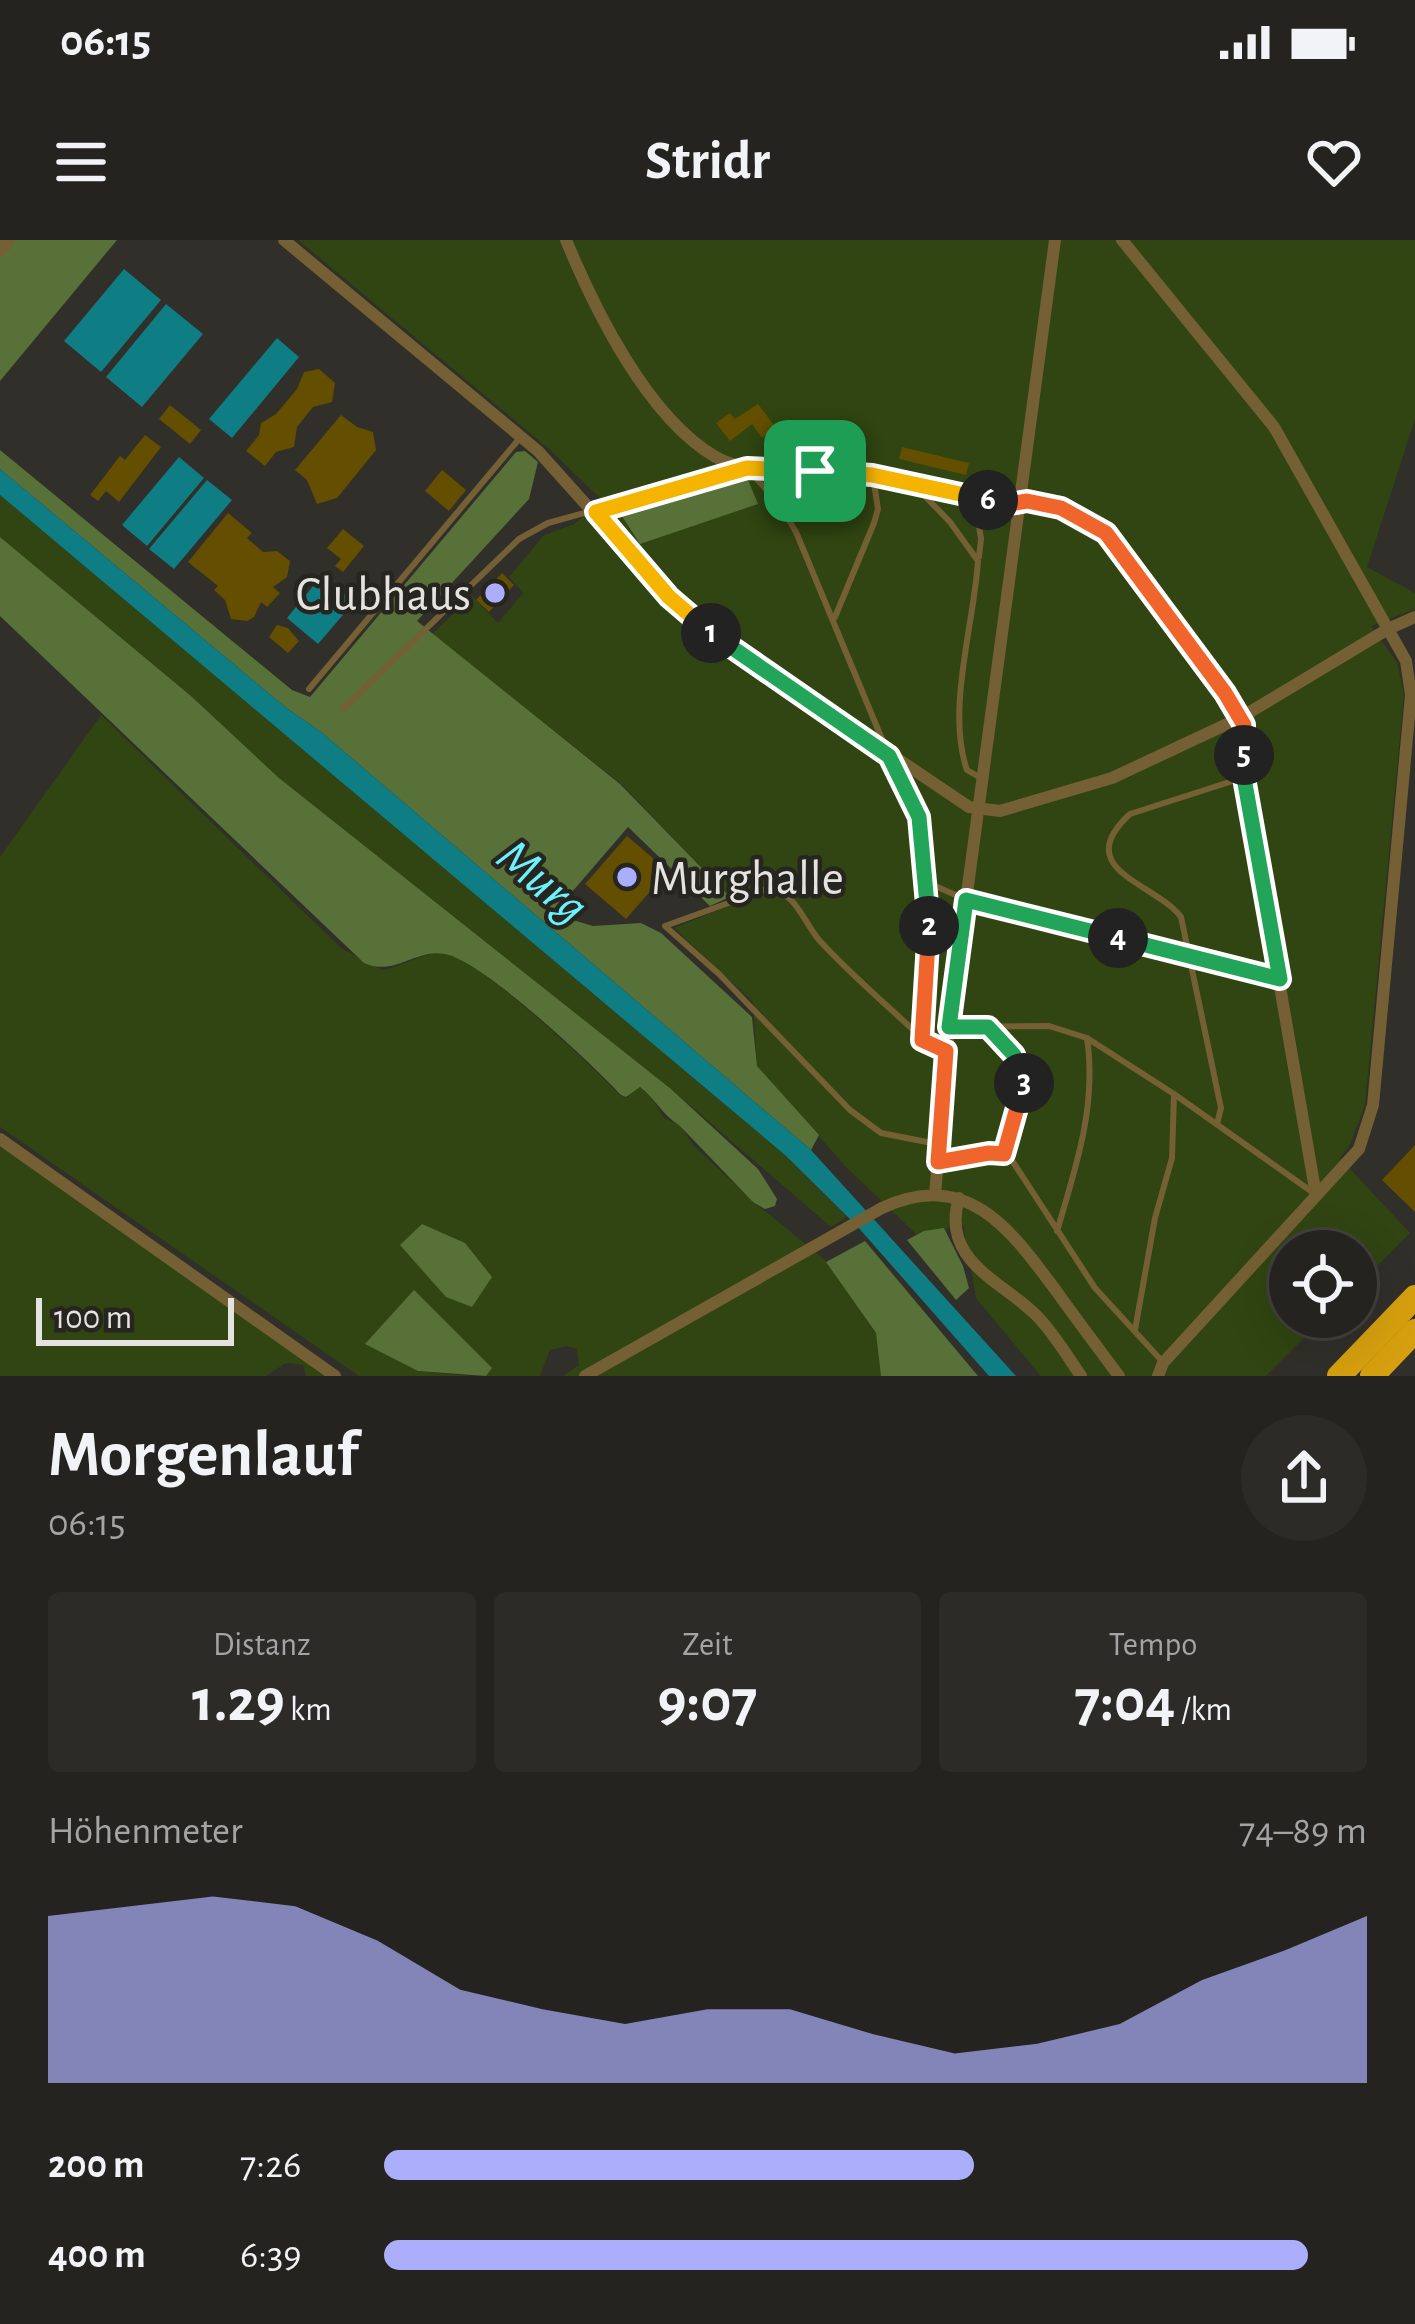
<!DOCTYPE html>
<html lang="de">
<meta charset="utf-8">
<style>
body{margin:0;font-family:"Alegreya Sans",sans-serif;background:#2d2b28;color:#f1f3f6;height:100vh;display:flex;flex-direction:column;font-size:45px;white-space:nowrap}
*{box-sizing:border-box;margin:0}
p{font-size:39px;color:#a3a4a4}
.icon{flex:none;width:66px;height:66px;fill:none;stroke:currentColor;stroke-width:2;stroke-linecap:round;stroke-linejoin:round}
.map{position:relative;height:1136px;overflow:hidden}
.details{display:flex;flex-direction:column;background:#25231f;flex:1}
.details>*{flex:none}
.tools{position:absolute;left:1269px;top:990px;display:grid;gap:24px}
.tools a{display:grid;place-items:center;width:108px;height:108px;border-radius:50%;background:#25231f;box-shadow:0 12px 48px #0002,0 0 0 3px #42403d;font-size:60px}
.scale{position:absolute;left:36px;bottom:30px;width:198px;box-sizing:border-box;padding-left:12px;border:6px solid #e4e3df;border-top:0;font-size:33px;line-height:42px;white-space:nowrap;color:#e4e3df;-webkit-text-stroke:9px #272520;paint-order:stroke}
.pin{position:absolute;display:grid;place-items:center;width:102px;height:102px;color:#fff;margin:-51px;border-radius:24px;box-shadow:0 6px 18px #0006}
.km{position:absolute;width:60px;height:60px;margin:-30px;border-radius:50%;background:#222;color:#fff;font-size:33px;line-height:60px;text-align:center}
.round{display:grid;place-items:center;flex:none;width:126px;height:126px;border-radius:63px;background:#2d2b28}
.summary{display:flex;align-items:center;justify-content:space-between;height:204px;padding:0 48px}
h1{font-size:66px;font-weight:700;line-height:90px}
.metrics{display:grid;grid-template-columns:repeat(3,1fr);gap:18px;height:204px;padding:12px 48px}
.metrics div{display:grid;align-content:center;border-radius:12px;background:#2d2b28;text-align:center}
.metrics b{font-size:60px;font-weight:700}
.metrics small{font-size:33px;font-weight:400}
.metrics p{font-size:33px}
.chart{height:336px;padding:24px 48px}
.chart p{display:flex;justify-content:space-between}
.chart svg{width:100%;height:216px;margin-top:12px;fill:#abaffb;opacity:.7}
ul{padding:0 48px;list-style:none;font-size:39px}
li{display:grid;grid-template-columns:192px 144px 1fr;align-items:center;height:90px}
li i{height:30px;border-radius:15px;background:#abaffb}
.status{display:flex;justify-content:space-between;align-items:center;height:84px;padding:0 60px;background:#25231f;direction:ltr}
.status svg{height:33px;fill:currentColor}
header{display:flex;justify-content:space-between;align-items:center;height:156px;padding:0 48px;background:#25231f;font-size:54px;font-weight:700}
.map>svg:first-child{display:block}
.green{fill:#304511}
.forest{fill:#577138}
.water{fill:#0e7d84}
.building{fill:#644e00}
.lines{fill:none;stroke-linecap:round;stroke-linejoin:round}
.lane{stroke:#755f34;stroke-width:6}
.street{stroke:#755f34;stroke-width:12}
.highway{stroke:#d69f0f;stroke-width:24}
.split-1-casing{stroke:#fff;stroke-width:24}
.split-2-casing{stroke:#fff;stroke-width:24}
.split-3-casing{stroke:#fff;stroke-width:24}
.split-4-casing{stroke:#fff;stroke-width:24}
.split-5-casing{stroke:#fff;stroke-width:24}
.split-6-casing{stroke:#fff;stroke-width:24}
.split-7-casing{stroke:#fff;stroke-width:24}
.split-1{stroke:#f5b400;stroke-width:15}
.split-2{stroke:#22a559;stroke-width:15}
.split-3{stroke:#f0652b;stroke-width:15}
.split-4{stroke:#22a559;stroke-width:15}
.split-5{stroke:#22a559;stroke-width:15}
.split-6{stroke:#f0652b;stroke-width:15}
.split-7{stroke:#f5b400;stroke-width:15}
.poi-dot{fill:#abaffb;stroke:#272520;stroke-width:4.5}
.labels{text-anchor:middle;stroke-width:9;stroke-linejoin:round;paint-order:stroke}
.poi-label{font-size:48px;fill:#e4e3df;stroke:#272520;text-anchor:end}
.water-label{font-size:51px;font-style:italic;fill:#6bf3fd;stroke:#272520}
</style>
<div class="status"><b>06:15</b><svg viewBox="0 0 49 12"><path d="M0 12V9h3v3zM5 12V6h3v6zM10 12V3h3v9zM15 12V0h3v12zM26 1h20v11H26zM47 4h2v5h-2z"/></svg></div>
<header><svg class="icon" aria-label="menu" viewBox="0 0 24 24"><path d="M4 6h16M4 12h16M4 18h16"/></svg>Stridr<svg class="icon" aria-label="heart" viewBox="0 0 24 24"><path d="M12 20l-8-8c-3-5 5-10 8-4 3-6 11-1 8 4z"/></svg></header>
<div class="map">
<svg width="1415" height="1136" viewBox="0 0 1415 1136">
<rect width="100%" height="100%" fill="#312f29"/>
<g class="green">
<path d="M298 0H1415V179L1367 327 1415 353V369L1371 386 1397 422 1404 455 1365 865 1350 905 1340 918 1410 993 1356 1047V1011H1290V1077H1325L1266 1136H1041L976 1058 963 985 917 995 845 926 757 826 753 762 674 688 736 663 621 544 432 394 472 356 498 383 523 353 509 337 544 295 574 284 603 261 549 209Z"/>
<path d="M0 255 785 915 847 977 831 987 671 849 279 538 191 456 0 297Z"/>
<path d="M101 475 341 708 382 730C402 727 426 710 445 713 479 719 593 827 620 855L626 858 639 847 650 855 664 878 680 885 694 906 753 961 825 1020 876 1094 884 1136H563L579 1125 577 1109 566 1106 550 1110 540 1136H486L492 1128 418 1131 469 1136H359L0 887V617Z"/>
<path d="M0 906 286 1108 324 1136H306L303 1125 286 1123 266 1136H0Z"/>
</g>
<g class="forest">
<path d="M0 0H117L0 141Z"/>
<path d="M0 210 292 450 310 457 516 212 525 211 538 222 529 259 417 381 620 544 730 657 710 666 628 587 553 674 593 686 641 683 661 693 752 777 757 826 819 895 811 910 321 492 285 467 0 229Z"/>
<path d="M746 235 758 264 640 304 618 270Z"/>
<path d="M0 297 191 456 279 538 671 849 758 929 777 959 775 966 765 969 753 962 679 885C662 875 656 859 640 847L626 857 621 855C592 824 483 721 445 714 416 708 395 737 364 723L0 376Z"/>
<path d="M422 984 465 1003 492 1037 472 1067 446 1057 400 1005Z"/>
<path d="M944 988 963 1026 969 1048 956 1060 907 1000 924 991Z"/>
<path d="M865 1001 978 1136H881L876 1093 826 1022Z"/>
<path d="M414 1050 492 1128 486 1136 418 1131 365 1104Z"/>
</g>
<g class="water">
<path d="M124 29 161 60 101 132 64 101Z"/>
<path d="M166 64 203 94 142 167 106 137Z"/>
<path d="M277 98 299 117 232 198 209 179Z"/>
<path d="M179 217 204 238 147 306 122 285Z"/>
<path d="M0 229 285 467 321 492 811 910 1016 1136H989L857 986 785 915 0 255Z"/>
<path d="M207 240 232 260 174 329 149 309Z"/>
<path d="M322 335 354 362 318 404 287 378Z"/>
</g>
<g class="building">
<path d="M319 129 335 143 332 162 313 167 297 187 294 207 276 212 265 226 246 211 259 195 261 183 276 174 297 149 304 132Z"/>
<path d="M758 164 776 188 762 198 752 184 730 201 716 183 730 173 735 179Z"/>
<path d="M170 165 201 190 190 204 159 179Z"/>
<path d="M341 175 357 187 373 192 376 210 337 258 317 264 307 240 295 230Z"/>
<path d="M145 195 161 207 119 262 106 251 98 261 90 255 120 216 125 220Z"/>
<path d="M902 207 969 223 966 235 899 219Z"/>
<path d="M442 230 466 250 449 271 425 251Z"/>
<path d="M228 273 252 293 247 298 263 312 277 311 290 321 287 337 273 347 280 353 267 367 261 362 254 377 247 381 231 379 225 360 214 350 218 346 188 322Z"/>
<path d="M343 289 364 306 343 332 335 326 341 319 327 308Z"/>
<path d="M502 333 514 345 489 372 476 360Z"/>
<path d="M277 385 288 388 299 401 288 413 269 397Z"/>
<path d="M627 596 668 631 626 679 585 644Z"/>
<path d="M1415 905V972L1382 940Z"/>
</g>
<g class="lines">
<g class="lane">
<path d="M751 232 781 267 796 292 889 516 919 576 930 692 923 799 944 811"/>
<path d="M919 250 950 282 978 321C974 384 946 470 967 530L981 538"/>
<path d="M975 259 981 299 979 317"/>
<path d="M835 377 874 283 878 269 873 237"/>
<path d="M309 449 519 199"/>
<path d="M343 469 519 299 548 283 739 230"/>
<path d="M926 642 974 663 1276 738"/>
<path d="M949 787 1049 786 1087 798 1174 854 1315 954"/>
<path d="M990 789 1014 815 1025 839 1004 914"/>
<path d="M923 799C888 766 851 735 819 700 803 681 795 650 767 649L665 686 719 734 850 870 881 893 937 904"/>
<path d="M1217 884 1221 868 1181 677C1156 643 1069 630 1130 574L1242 538"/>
<path d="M938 922C964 920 992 904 1013 922L1095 1048 1161 1120"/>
<path d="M1057 991C1076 927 1097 865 1087 798"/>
<path d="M1135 1090 1155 978 1172 918 1174 854"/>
</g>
<g class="street">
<path d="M284 0 538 211 669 357 711 393 969 567 1000 571 1112 538 1240 478 1388 389 1415 377"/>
<path d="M566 0C595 70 647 176 714 216 746 236 794 229 830 232 880 236 925 249 974 258 1026 268 1055 256 1103 292 1126 309 1165 367 1182 392 1202 419 1233 451 1243 483 1248 498 1244 521 1244 538L1316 955"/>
<path d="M1122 0 1274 187 1406 421 1411 455 1373 865 1359 909 1163 1123 1158 1136"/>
<path d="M0 11 9 0"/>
<path d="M0 899 335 1136"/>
<path d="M935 955 949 787 1055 0"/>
<path d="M959 958C940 1021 1002 1041 1036 1075 1054 1093 1067 1116 1081 1136"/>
<path d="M585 1136 882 968C968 928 1011 990 1057 1052 1077 1080 1098 1108 1119 1136"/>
</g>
<g class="highway">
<path d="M1339 1136 1415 1057"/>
<path d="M1372 1136 1415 1091"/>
</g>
</g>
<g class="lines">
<g class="split-1-casing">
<path id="split-1" d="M711 393 669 357 596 272 747 228 815 231"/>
</g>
<g class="split-2-casing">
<path id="split-2" d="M711 393 889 516 919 577 929 686"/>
</g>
<g class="split-3-casing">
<path id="split-3" d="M929 686 922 800 946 811 938 922 989 913 1004 914 1024 843"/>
</g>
<g class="split-4-casing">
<path id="split-4" d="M1024 843 1014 815 988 787H949L966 660 1118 698"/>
</g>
<g class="split-5-casing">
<path id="split-5" d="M1118 698 1280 739 1244 538V515"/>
</g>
<g class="split-6-casing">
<path id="split-6" d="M988 260 1010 264 1027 261 1061 268 1106 293 1225 453 1244 485V515"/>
</g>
<g class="split-7-casing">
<path id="split-7" d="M815 231 872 235 988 260"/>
</g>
<use href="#split-1" class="split-1"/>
<use href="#split-2" class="split-2"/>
<use href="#split-3" class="split-3"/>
<use href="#split-4" class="split-4"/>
<use href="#split-5" class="split-5"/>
<use href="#split-6" class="split-6"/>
<use href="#split-7" class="split-7"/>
</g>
<g class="poi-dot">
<circle cx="495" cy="353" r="12"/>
<circle cx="627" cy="637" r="12"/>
</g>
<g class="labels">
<g class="poi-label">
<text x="471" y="370">Clubhaus</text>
<text x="651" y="654" text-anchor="start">Murghalle</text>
</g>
<g class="water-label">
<text transform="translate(544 640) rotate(40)" y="18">Murg</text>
</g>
</g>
</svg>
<div class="tools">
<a><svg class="icon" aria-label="locate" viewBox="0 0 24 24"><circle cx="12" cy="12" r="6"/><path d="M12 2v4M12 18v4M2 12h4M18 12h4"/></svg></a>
</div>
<div class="scale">100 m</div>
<div class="pin" style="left:815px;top:231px;background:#1e9e55"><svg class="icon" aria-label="arrive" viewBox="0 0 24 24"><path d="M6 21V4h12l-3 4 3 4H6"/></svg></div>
<b class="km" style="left:711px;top:393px">1</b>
<b class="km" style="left:929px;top:686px">2</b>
<b class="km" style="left:1024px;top:843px">3</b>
<b class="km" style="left:1118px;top:698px">4</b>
<b class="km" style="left:1244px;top:515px">5</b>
<b class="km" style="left:988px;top:260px">6</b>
</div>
<section class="details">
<div class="summary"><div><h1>Morgenlauf</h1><p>06:15</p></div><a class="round"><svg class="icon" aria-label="share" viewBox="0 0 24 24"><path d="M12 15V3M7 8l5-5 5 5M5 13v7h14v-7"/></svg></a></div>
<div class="metrics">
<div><p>Distanz</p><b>1.29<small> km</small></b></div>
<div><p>Zeit</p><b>9:07</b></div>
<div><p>Tempo</p><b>7:04<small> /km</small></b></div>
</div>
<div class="chart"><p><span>Höhenmeter</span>74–89 m</p>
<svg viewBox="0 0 160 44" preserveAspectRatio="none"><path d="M0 44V10L10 8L20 6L30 8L40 15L50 25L60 29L70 32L80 29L90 29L100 34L110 38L120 36L130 32L140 23L150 17L160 10V44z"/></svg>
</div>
<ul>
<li><b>200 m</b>7:26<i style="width:60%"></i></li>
<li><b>400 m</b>6:39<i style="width:94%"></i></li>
</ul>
</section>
